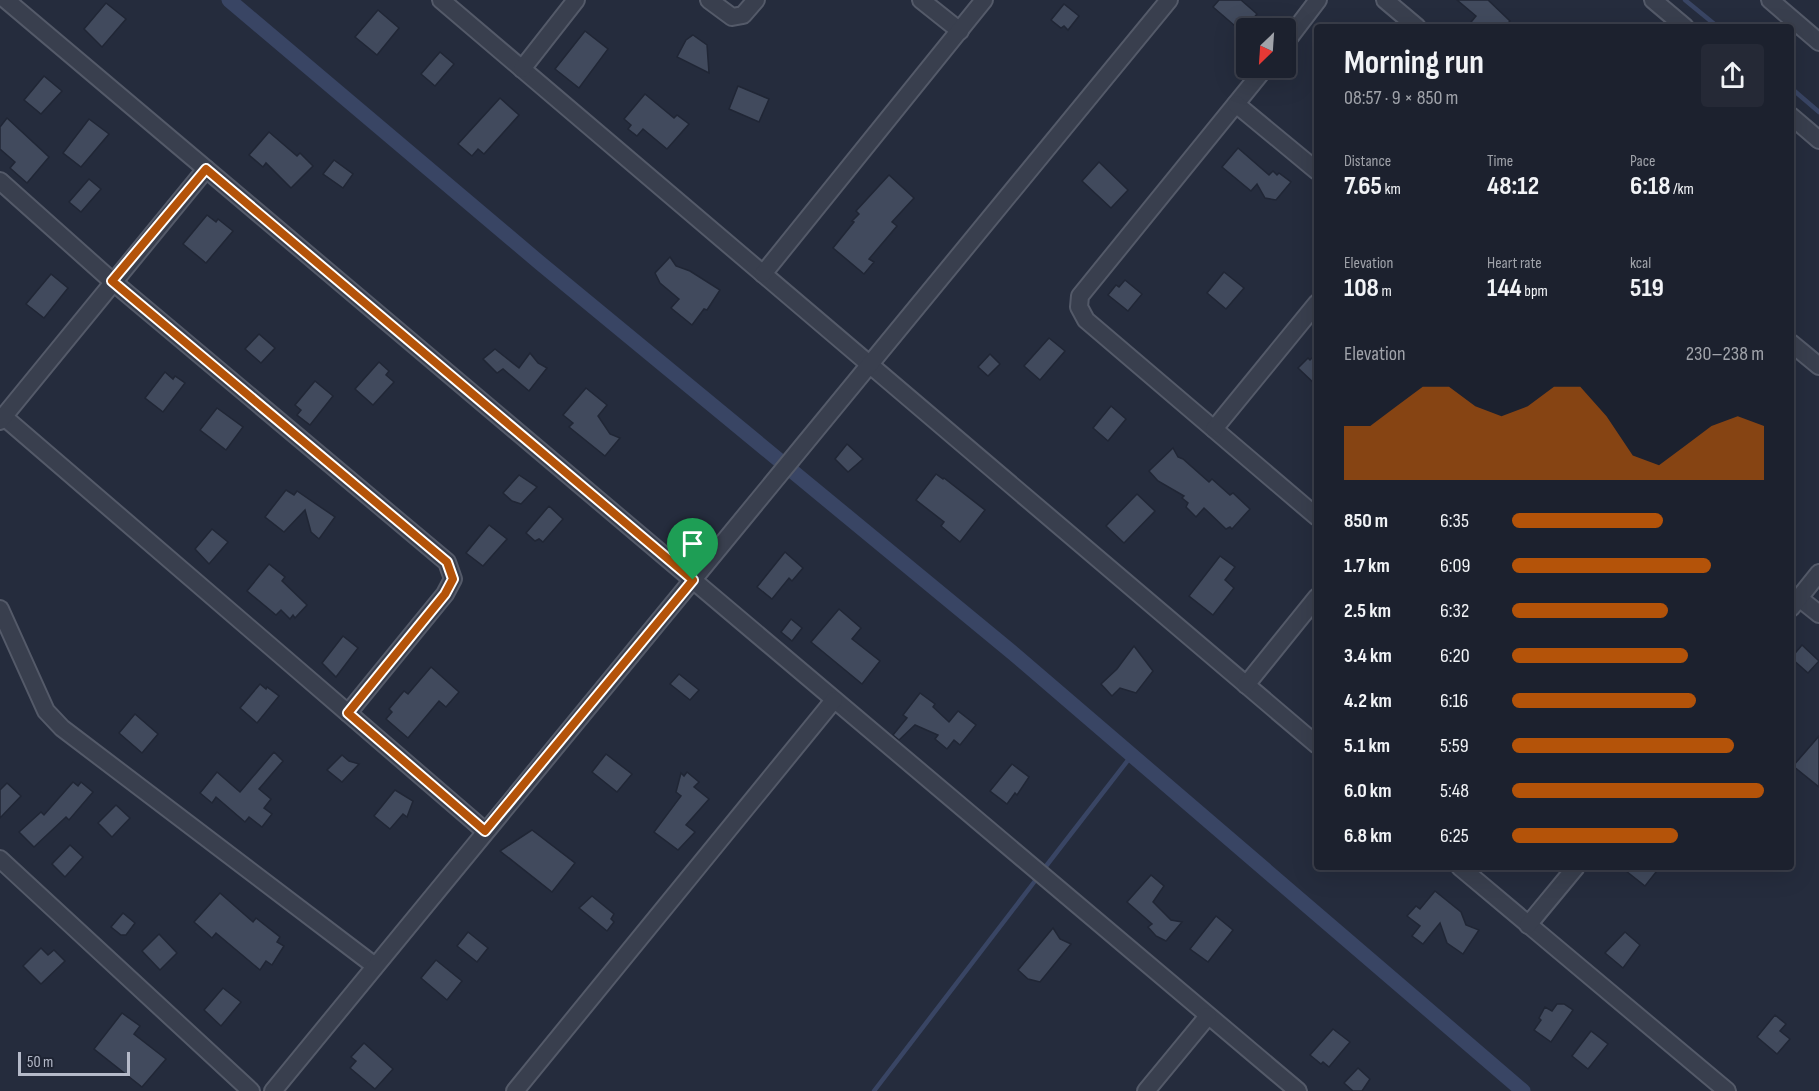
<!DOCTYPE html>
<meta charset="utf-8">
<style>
body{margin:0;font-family:"Sofia Sans Condensed",sans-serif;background:#252936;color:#f1f3f6;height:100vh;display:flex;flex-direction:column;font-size:22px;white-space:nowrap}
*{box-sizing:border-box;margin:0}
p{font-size:20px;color:#a0a3aa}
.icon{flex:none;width:33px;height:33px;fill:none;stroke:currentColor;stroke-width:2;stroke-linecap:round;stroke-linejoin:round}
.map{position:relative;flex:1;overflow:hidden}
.details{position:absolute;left:1314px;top:24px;width:480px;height:846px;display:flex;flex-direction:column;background:#1c212e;border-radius:6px;box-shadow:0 6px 24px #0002,0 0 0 2px #3a3e4a}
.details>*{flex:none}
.needle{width:39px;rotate:205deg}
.fabs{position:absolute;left:1236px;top:18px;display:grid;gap:12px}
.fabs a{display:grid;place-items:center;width:60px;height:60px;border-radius:6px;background:#1c212e;box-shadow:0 6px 24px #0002,0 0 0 2px #3a3e4a;font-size:30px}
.scale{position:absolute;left:18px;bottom:15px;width:112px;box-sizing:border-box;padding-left:6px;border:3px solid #b5bac9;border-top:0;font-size:16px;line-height:21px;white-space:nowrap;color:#b5bac9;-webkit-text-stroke:4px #1e2433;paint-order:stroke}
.pin{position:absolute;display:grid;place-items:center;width:51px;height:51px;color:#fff;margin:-62px -26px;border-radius:50% 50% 50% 0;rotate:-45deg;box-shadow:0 0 6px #0007}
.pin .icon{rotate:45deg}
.round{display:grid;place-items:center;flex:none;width:63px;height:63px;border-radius:6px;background:#252936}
.head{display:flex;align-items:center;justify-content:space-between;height:102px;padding:0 30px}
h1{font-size:33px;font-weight:700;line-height:45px}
.metrics{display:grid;grid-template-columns:repeat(3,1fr);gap:9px;height:102px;padding:6px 30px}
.metrics div{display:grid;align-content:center}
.metrics b{font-size:26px;font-weight:700}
.metrics small{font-size:16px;font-weight:400}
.metrics p{font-size:16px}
.chart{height:168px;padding:12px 30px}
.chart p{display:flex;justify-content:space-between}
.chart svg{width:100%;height:108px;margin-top:6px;fill:#b45309;opacity:.7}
ul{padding:0 30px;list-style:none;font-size:20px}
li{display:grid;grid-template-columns:96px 72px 1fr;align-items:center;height:45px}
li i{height:15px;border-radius:8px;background:#b45309}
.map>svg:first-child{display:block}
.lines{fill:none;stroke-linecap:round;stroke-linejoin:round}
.stream{stroke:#394564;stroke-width:4.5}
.canal{stroke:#394564;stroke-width:15}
.building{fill:#414a5d;stroke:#202635;stroke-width:1.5}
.street-casing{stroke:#545a69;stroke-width:20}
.street{stroke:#393f4e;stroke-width:16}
.route-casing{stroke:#fff;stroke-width:12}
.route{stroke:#b45309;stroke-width:8}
</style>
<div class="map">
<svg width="1819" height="1091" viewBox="0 0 1819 1091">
<rect width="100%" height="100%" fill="#252c3d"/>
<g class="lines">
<g class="stream">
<path d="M1685 0 1718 27"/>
<path d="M1791 88 1819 112"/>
<path d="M1043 870 1132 755"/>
<path d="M874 1091 1038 877"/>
</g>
<path class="canal" d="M229 0 540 263 1014 654 1523 1091"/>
</g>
<g class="building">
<path d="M1219 0H1241L1257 14 1242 32 1213 7Z"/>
<path d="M1457 0H1488L1510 21 1504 27H1467L1476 16Z"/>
<path d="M106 3 126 19 102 47 84 29Z"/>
<path d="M1064 4 1079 16 1068 30 1064 26 1061 28 1051 20Z"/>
<path d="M378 10 399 28 377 55 355 37Z"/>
<path d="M585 31 608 49 579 88 555 69Z"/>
<path d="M693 35 707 45 709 73 677 57 686 40Z"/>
<path d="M440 52 454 64 435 86 421 74Z"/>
<path d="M44 76 62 91 41 114 24 100Z"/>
<path d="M738 86 769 99 759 122 729 109Z"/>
<path d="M645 94 674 118 677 115 689 124 667 149 643 129 637 136 628 129 631 125 624 119Z"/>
<path d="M500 98 519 115 484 154 478 149 472 156 458 144Z"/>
<path d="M7 118 49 157 27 183 10 168 15 162 0 149V127Z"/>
<path d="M89 119 109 134 81 167 63 153Z"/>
<path d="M269 132 297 156 300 153 313 166 291 188 266 163 263 167 249 155Z"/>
<path d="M1238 148 1269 175 1273 171 1277 175 1279 173 1291 182 1276 200 1265 198 1257 184 1251 191 1222 167Z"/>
<path d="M334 160 353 174 343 188 323 174Z"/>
<path d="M1099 162 1128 190 1111 208 1082 181Z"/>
<path d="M889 175 914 198 892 222 897 226 869 259 874 262 864 274 833 248 854 222 852 221 859 214 856 211Z"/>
<path d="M89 179 101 189 81 212 69 202Z"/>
<path d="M207 215 216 222 218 219 233 231 206 263 183 244Z"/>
<path d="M670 257 676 266 690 271 720 290 707 310 704 309 692 325 671 308 679 299 660 283 655 273Z"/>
<path d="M1224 272 1244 288 1226 309 1207 293Z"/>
<path d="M51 274 68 288 44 318 26 304Z"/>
<path d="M1125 280 1142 294 1128 311 1108 295 1116 285 1119 287Z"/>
<path d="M259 334 275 348 261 363 245 349Z"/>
<path d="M1049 338 1065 351 1040 380 1024 366Z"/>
<path d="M495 349 519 368 530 353 538 363 547 368 529 391 503 369 497 373 483 359Z"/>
<path d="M1317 353V386L1298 368 1308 358 1310 360Z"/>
<path d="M990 354 1000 364 988 376 978 367Z"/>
<path d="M379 362 389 371 386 375 394 382 373 405 355 389Z"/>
<path d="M165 372 173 379 175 376 185 383 163 412 145 398Z"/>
<path d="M315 381 333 396 310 425 297 415 301 410 295 405Z"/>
<path d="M586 388 607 405 598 416 610 434 620 438 605 456 569 427 573 423 563 415Z"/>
<path d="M1111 406 1126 419 1108 441 1093 428Z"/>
<path d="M217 408 243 427 226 450 200 430Z"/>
<path d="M847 444 863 459 848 472 835 459Z"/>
<path d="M1173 448 1178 457 1183 459 1209 482 1212 479 1230 495 1233 493 1250 509 1232 529 1230 527 1226 529 1204 508 1196 517 1186 507 1188 503 1182 498 1184 496 1158 481 1149 471Z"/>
<path d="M936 474 943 479 944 478 985 510 960 542 941 526 944 522 916 500Z"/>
<path d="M519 475 537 487 521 504 512 501 503 493Z"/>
<path d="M286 490 294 495 297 491 335 517 319 539 311 532 305 510 284 532 265 517Z"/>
<path d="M1137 494 1155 511 1124 543 1106 526Z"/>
<path d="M549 506 563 519 543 542 539 539 535 541 526 533Z"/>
<path d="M489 525 507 539 483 566 466 553Z"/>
<path d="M212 529 228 542 209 564 195 549Z"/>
<path d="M785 552 803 568 792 581 789 578 772 599 757 587Z"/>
<path d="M1220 556 1235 567 1225 580 1234 588 1213 615 1189 596Z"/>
<path d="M269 564 285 577 282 581 307 605 295 618 293 615 290 619 281 610 276 615 247 591Z"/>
<path d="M839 609 861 628 852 639 880 661 862 684 811 642Z"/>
<path d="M791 619 802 628 792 641 781 632Z"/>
<path d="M343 636 358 648 336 677 322 663Z"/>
<path d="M1802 645 1819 661 1808 673 1791 658Z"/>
<path d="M1134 646 1153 671 1136 693 1120 688 1112 696 1101 684 1117 669Z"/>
<path d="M431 667 459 692 446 707 439 701 408 738 386 719 392 712 389 709 404 691 408 694Z"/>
<path d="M679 674 699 690 690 700 670 684Z"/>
<path d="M260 684 266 689 267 687 279 696 257 723 240 708Z"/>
<path d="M920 693 935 704 933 707 949 722 958 711 976 725 960 745 954 740 947 749 935 739 938 735 915 725 899 740 893 735 907 718 903 715Z"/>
<path d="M135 714 158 734 142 753 119 733Z"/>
<path d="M1819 736V787L1793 766Z"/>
<path d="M274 752 283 761 259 789 271 799 264 808 272 814 262 827 249 817 245 822 216 797 212 803 200 793 217 772 240 792Z"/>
<path d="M606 754 632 774 617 792 592 772Z"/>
<path d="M342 755 349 761 359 764 342 782 327 770Z"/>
<path d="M1012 764 1029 777 1017 795 1015 793 1007 804 990 791Z"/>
<path d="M687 772 699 782 694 787 709 799 686 825 695 832 678 850 654 832 681 796 676 792 681 773 684 776Z"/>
<path d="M73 782 78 786 81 782 93 792 69 820 66 817 34 847 19 832 41 812 44 815Z"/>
<path d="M7 783 21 796 0 818V790Z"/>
<path d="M395 790 413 801 407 817 403 814 390 829 374 816Z"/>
<path d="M116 805 130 818 112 837 98 823Z"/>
<path d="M532 830 575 863 552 892 500 851Z"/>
<path d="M70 845 83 857 65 877 52 864Z"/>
<path d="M1621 867H1660L1645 886Z"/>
<path d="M1151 875 1164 886 1153 902 1171 920 1182 922 1166 941 1156 936 1148 927 1152 924 1127 902Z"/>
<path d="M1435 891 1461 912 1466 925 1479 930 1463 954 1447 943 1440 923 1423 944 1412 936 1420 926 1407 916 1416 906 1420 909Z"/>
<path d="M220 893 253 922 256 918 280 937 277 942 284 946 272 965 266 961 260 970 216 933 212 938 194 922Z"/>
<path d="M592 896 614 914 611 919 614 922 607 931 579 908Z"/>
<path d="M123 913 135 923 126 935H121L111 927Z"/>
<path d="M1216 916 1233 930 1208 962 1190 949Z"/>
<path d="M1053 928 1060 939 1071 944 1040 982 1028 979 1018 970Z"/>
<path d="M468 932 488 948 477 962 457 946Z"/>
<path d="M1625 932 1640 945 1623 968 1605 953Z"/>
<path d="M159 934 177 953 160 970 142 951Z"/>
<path d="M41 948 48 955 54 950 65 961 41 984 23 966Z"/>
<path d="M436 960 462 981 447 1000 421 978Z"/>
<path d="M223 988 241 1002 221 1026 204 1010Z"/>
<path d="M1557 1004H1564L1573 1010 1551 1042 1534 1030 1541 1020 1539 1018 1545 1007 1552 1011Z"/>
<path d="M122 1013 140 1026 134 1034 166 1059 142 1087 94 1049Z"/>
<path d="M1775 1015 1786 1024 1780 1031 1790 1039 1777 1054 1757 1037Z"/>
<path d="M1333 1029 1350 1042 1329 1067 1323 1062 1321 1064 1310 1055Z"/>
<path d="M1591 1031 1608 1044 1588 1069 1572 1056Z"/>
<path d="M364 1043 393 1069 375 1089 350 1068 356 1061 351 1057Z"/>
<path d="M1358 1068 1370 1079 1362 1091H1353L1344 1083Z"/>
</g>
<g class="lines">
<g class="street-casing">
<g id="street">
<path d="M6 0 1298 1091"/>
<path d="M441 0 1317 745"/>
<path d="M709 0 732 17 743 15 756 0"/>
<path d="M921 0 960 31"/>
<path d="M1385 0 1417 27"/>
<path d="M1653 0 1685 27"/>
<path d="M1770 0 1819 42"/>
<path d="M1286 42 1318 0"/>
<path d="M1265 68 1080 296 1079 307 1086 320 1317 517"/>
<path d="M522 69 576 0"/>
<path d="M1236 104 1317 171"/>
<path d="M1791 116 1819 140"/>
<path d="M0 181 112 281 447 562 453 579 445 594 348 713"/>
<path d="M763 274 984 0"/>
<path d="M1791 343 1819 366"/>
<path d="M4 417 485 831"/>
<path d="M0 421 206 169"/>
<path d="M1214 429 1317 303"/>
<path d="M1799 598 1819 614"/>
<path d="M1791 608 1819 573"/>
<path d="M0 609 46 711 62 728 375 966"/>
<path d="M1246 685 1317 597"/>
<path d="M0 859 251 1091"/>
<path d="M1460 867 1727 1091"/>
<path d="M1528 925 1576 867"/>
<path d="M273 1091 1169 0"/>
<path d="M515 1091 834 700"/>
<path d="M1146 1091 1208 1016"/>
</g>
</g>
<use href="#street" class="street"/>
</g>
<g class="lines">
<g class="route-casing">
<path id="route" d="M206 169 693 580 485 831 348 713 445 594 453 579 447 562 112 281Z"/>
</g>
<use href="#route" class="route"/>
</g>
</svg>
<div class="fabs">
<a><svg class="needle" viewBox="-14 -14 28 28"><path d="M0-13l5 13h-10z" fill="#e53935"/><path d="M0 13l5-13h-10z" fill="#a0a3aa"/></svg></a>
</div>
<div class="scale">50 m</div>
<div class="pin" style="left:693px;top:580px;background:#1e9e55"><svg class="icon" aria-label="arrive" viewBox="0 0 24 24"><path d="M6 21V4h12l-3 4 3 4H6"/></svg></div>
<section class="details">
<div class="head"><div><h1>Morning run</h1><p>08:57 · 9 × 850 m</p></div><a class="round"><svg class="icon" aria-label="share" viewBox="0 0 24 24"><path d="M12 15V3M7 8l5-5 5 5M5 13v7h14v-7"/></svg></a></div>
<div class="metrics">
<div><p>Distance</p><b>7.65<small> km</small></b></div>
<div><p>Time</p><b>48:12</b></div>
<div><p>Pace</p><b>6:18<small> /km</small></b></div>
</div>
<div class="metrics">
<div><p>Elevation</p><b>108<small> m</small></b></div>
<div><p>Heart rate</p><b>144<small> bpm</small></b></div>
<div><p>kcal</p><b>519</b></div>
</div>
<div class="chart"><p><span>Elevation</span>230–238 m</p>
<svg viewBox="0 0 160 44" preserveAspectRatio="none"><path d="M0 44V22L10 22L20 14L30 6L40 6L50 14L60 18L70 14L80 6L90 6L100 18L110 34L120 38L130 30L140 22L150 18L160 22V44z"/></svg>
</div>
<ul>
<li><b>850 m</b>6:35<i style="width:60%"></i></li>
<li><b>1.7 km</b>6:09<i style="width:79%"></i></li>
<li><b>2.5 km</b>6:32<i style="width:62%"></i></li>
<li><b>3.4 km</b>6:20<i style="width:70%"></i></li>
<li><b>4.2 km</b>6:16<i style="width:73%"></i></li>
<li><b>5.1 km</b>5:59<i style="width:88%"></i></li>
<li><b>6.0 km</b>5:48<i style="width:100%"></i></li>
<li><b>6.8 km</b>6:25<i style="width:66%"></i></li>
</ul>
</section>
</div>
